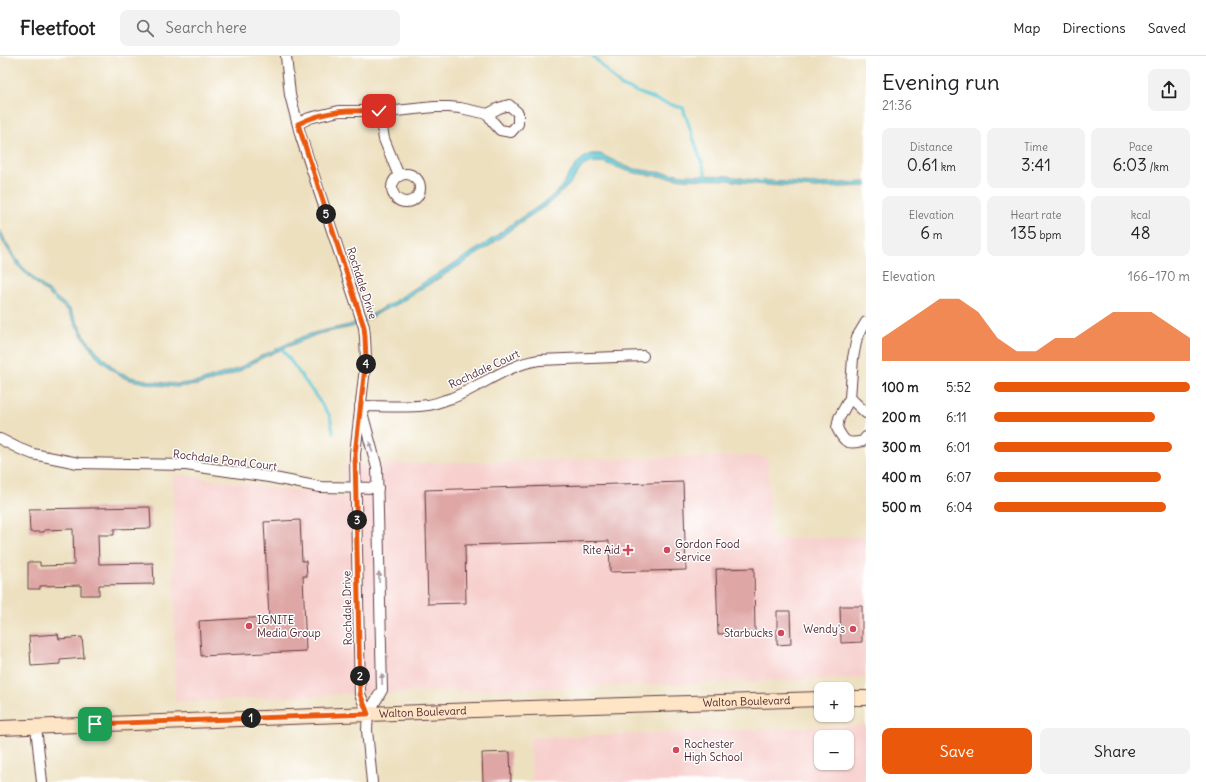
<!DOCTYPE html>
<meta charset="utf-8">
<style>
body{margin:0;font-family:Delius,sans-serif;background:#f2f2f2;color:#202124;height:100vh;display:flex;flex-direction:column;font-size:15px;white-space:nowrap}
*{box-sizing:border-box;margin:0}
p{font-size:13px;color:#757577}
.icon{flex:none;width:22px;height:22px;fill:none;stroke:currentColor;stroke-width:2;stroke-linecap:round;stroke-linejoin:round}
.map{position:relative;flex:1;overflow:hidden}
.side{display:flex;flex-direction:column;background:#fff;width:340px}
.side>*{flex:none}
.controls{position:absolute;left:814px;top:626px;display:grid;gap:8px}
.controls a{display:grid;place-items:center;width:40px;height:40px;border-radius:8px;background:#fff;box-shadow:0 1px 3px #0004;font-size:20px}
.pin{position:absolute;display:grid;place-items:center;width:34px;height:34px;color:#fff;margin:-17px;border-radius:8px;box-shadow:0 2px 6px #0006}
.km{position:absolute;width:20px;height:20px;margin:-10px;border-radius:50%;background:#222;color:#fff;font-size:11px;line-height:20px;text-align:center}
.round{display:grid;place-items:center;flex:none;width:42px;height:42px;border-radius:8px;background:#f2f2f2}
.head{display:flex;align-items:center;justify-content:space-between;height:68px;padding:0 16px}
h1{font-size:22px;font-weight:600;line-height:30px}
.figures{display:grid;grid-template-columns:repeat(3,1fr);gap:6px;height:68px;padding:4px 16px}
.figures div{display:grid;align-content:center;border-radius:8px;background:#f2f2f2;text-align:center}
.figures b{font-size:17px;font-weight:600}
.figures small{font-size:11px;font-weight:400}
.figures p{font-size:11px}
.chart{height:112px;padding:8px 16px}
.chart p{display:flex;justify-content:space-between}
.chart svg{width:100%;height:72px;margin-top:4px;fill:#ea580c;opacity:.7}
.cta{display:flex;gap:8px;margin-top:auto;padding:8px 16px}
.cta a{flex:1;height:46px;border-radius:8px;background:#ea580c;color:#fff;font-size:16px;font-weight:600;line-height:46px;text-align:center}
.cta a+a{background:#f2f2f2;color:#202124}
ul{padding:0 16px;list-style:none;font-size:13px}
li{display:grid;grid-template-columns:64px 48px 1fr;align-items:center;height:30px}
li i{height:10px;border-radius:5px;background:#ea580c}
header{display:flex;align-items:center;gap:24px;box-sizing:border-box;height:56px;padding:0 20px;background:#fff;border-bottom:1px solid #e0e0e0}
header strong{font-size:19px}
nav{display:flex;gap:22px;margin-inline-start:auto;font-size:14px}
.search{width:280px;height:36px;background:#f2f2f2;display:flex;align-items:center;gap:10px;box-sizing:border-box;padding:0 14px;border-radius:8px;color:#757577;font-size:15px}
main{display:flex;flex:1;min-height:0}
.map>svg:first-child{display:block}
.built{fill:#f7d0ce;fill-rule:evenodd}
.water{fill:#5bc7d5;stroke:#527380}
.lines{fill:none;stroke-linecap:round;stroke-linejoin:round}
.stream{stroke:#5bc7d5;stroke-width:3}
.building{fill:#dea6a4}
.minor-casing{stroke:#623c41;stroke-width:12}
.secondary-casing{stroke:#623c41;stroke-width:16}
.minor{stroke:#fff;stroke-width:10}
.secondary{stroke:#fde5c5;stroke-width:14}
.oneway{fill:#ae9aa0}
.route-casing{stroke:#fff;stroke-width:8}
.route{stroke:#ea580c;stroke-width:5}
.poi-dot{fill:#d1495b;stroke:#fff;stroke-width:1.5}
.labels{text-anchor:middle;stroke-width:3;stroke-linejoin:round;paint-order:stroke}
.street-label{font-size:11px;fill:#4a1f2b;stroke:#fff}
.poi-label{font-size:11px;fill:#4a1f2b;stroke:#fff;text-anchor:start}
</style>
<header>
<strong>Fleetfoot</strong>
<div class="search"><svg class="icon" aria-label="search" viewBox="0 0 24 24"><circle cx="10" cy="10" r="6"/><path d="M15 15l6 6"/></svg>Search here</div>
<nav><a>Map</a><a>Directions</a><a>Saved</a></nav>
</header>
<main>
<div class="map">
<svg width="866" height="726" viewBox="0 0 866 726">
<rect width="100%" height="100%" fill="#fff"/>
<filter id="ink" filterUnits="userSpaceOnUse"><feTurbulence type="fractalNoise" baseFrequency=".025" numOctaves="2"/><feDisplacementMap in="SourceGraphic" scale="8" xChannelSelector="R" yChannelSelector="G"/><feConvolveMatrix kernelMatrix="1 2 1 2 8 2 1 2 1" color-interpolation-filters="sRGB"/></filter>
<filter id="wash" filterUnits="userSpaceOnUse"><feTurbulence type="fractalNoise" baseFrequency=".012" numOctaves="4" result="noise"/><feDisplacementMap in="SourceGraphic" scale="16" xChannelSelector="R" yChannelSelector="G"/><feGaussianBlur stdDeviation="0.9" result="paint"/><feColorMatrix in="noise" values="0 0 0 0 0 0 0 0 0 0 0 0 0 0 0 0 0 1.4 0 .05"/><feComposite in="paint" operator="in"/></filter>
<g filter="url(#wash)">
<rect width="100%" height="100%" fill="#ede0bf"/>
<g class="built">
<path d="M746 400 768 401 770 483 866 481V622L350 638 175 646 173 418 347 442 344 409Z"/>
<path d="M866 669V726H532L530 682ZM821 681H847V707H821Z"/>
</g>
<path class="water" d="M592 98H600L625 110 635 113 655 116 669 117 683 119 728 120 754 124 816 128 866 126V130L816 132 753 128 728 124 683 123 634 117 602 106 589 107 583 110 569 129 547 149 518 168 488 191 465 206 394 250 382 255 364 266 352 271 318 278 306 283 262 302 238 316 225 321 197 329 176 331 156 329 130 324 120 320 99 303 84 283 68 255 38 229 19 211 0 181V173L6 187 21 209 39 227 70 253 86 282 96 294 117 315 131 321 156 326 177 328 197 326 237 313 261 300 304 280 317 276 349 269 362 264 390 248 485 188 516 165 545 146 559 134 575 110 581 104 588 99Z"/>
<g class="lines">
<g class="stream">
<path d="M593 0 617 26 622 30 662 46 683 52 706 119"/>
<path d="M283 294 330 360 333 376"/>
</g>
</g>
<g id="blocks">
<g class="building">
<path d="M683 426 686 514 610 516 609 485 465 489 466 547 428 548 425 434Z"/>
<path d="M150 451 151 472 114 473V479H98L99 508 153 507 154 528 99 529V539H81V529L40 530V533H28V506H40V510L74 509 73 473 44 474V476H30L29 453Z"/>
<path d="M300 464 302 505H306L307 520H303L306 595 201 600 199 565 269 561 264 466Z"/>
<path d="M754 512 755 577 718 578 716 513Z"/>
<path d="M840 550H862V586L841 587Z"/>
<path d="M777 555H790L791 588 777 589Z"/>
<path d="M58 578 59 583 82 581 84 602 60 604V608L31 610 29 580Z"/>
<path d="M510 696 511 726H483L482 697Z"/>
</g>
</g>
</g>
<g filter="url(#ink)">
<use href="#blocks" fill-opacity="0" stroke="#623c41" stroke-width="1"/>
<g class="lines">
<g class="minor-casing">
<g id="minor">
<path d="M286 0 290 39 301 81 364 271 365 281 366 303 355 398 360 638 368 658 367 674 372 726"/>
<path d="M379 55 384 83 399 120"/>
<path d="M298 68 309 62 339 55H396L434 51H449L460 52 488 58 499 52 509 49 518 57V68L511 76 500 74 493 66 488 58"/>
<circle cx="406" cy="132" r="14"/>
<path d="M866 266 857 281 853 302 850 342 839 362 837 372C844 386 847 389 863 385L866 381"/>
<path d="M850 342 866 357"/>
<path d="M360 350C382 350 406 352 428 349 436 348 444 344 452 342 482 330 506 309 539 304L643 300"/>
<path d="M362 356 377 412 382 634 368 658"/>
<path d="M0 383 20 393 33 398 78 407 186 409 269 421 320 431 378 432"/>
<path d="M36 671 42 726"/>
</g>
</g>
<g class="secondary-casing">
<g id="secondary">
<path d="M847 642H866"/>
<path id="s1" d="M0 672 529 652 821 643"/>
</g>
</g>
<use href="#minor" class="minor"/>
<use href="#secondary" class="secondary"/>
</g>
<defs><path id="oneway-solid" d="M-6-.8H1V-3.2L6.5 0L1 3.2V.8H-6Z"/></defs>
<g class="oneway">
<use href="#oneway-solid" transform="translate(371 391) rotate(-105)"/>
<use href="#oneway-solid" transform="translate(379 521) rotate(-91)"/>
<use href="#oneway-solid" transform="translate(382 623) rotate(-92)"/>
</g>
</g>
<g class="lines" filter="url(#ink)">
<g class="route-casing">
<path id="route" d="M95 668 368 658 360 638 355 398 366 303 365 281 364 271 298 68C326 54 348 54 379 55"/>
</g>
<use href="#route" class="route"/>
</g>
<g class="poi-dot">
<path d="M626 488h4v4h4v4h-4v4h-4v-4h-4v-4h4z"/>
<circle cx="667" cy="494" r="4"/>
<circle cx="249" cy="570" r="4"/>
<circle cx="853" cy="573" r="4"/>
<circle cx="781" cy="577" r="4"/>
<circle cx="676" cy="694" r="4"/>
</g>
<g class="labels">
<g class="street-label">
<text transform="translate(362 227) rotate(72)" y="4">Rochdale Drive</text>
<text transform="translate(484 313) rotate(-25)" y="4">Rochdale Court</text>
<text transform="translate(225 404) rotate(7)" y="4">Rochdale Pond Court</text>
<text transform="translate(347 552) rotate(-91)" y="4">Rochdale Drive</text>
<text dy="4" stroke="none"><textPath href="#s1" startOffset="747">Walton Boulevard</textPath></text>
<text dy="4" stroke="none"><textPath href="#s1" startOffset="423">Walton Boulevard</textPath></text>
</g>
<g class="poi-label">
<text x="675" y="492">Gordon Food<tspan x="675" dy="13">Service</tspan></text>
<text x="620" y="498" text-anchor="end">Rite Aid</text>
<text x="257" y="568">IGNITE<tspan x="257" dy="13">Media Group</tspan></text>
<text x="845" y="577" text-anchor="end">Wendy's</text>
<text x="773" y="581" text-anchor="end">Starbucks</text>
<text x="684" y="692">Rochester<tspan x="684" dy="13">High School</tspan></text>
</g>
</g>
</svg>
<div class="controls">
<a>+</a>
<a>−</a>
</div>
<div class="pin" style="left:95px;top:668px;background:#1e9e55"><svg class="icon" aria-label="arrive" viewBox="0 0 24 24"><path d="M6 21V4h12l-3 4 3 4H6"/></svg></div>
<div class="pin" style="left:379px;top:55px;background:#d93025"><svg class="icon" aria-label="check" viewBox="0 0 24 24"><path d="M5 12l5 5 9-10"/></svg></div>
<b class="km" style="left:251px;top:662px">1</b>
<b class="km" style="left:360px;top:620px">2</b>
<b class="km" style="left:357px;top:464px">3</b>
<b class="km" style="left:366px;top:308px">4</b>
<b class="km" style="left:326px;top:158px">5</b>
</div>
<section class="side">
<div class="head"><div><h1>Evening run</h1><p>21:36</p></div><a class="round"><svg class="icon" aria-label="share" viewBox="0 0 24 24"><path d="M12 15V3M7 8l5-5 5 5M5 13v7h14v-7"/></svg></a></div>
<div class="figures">
<div><p>Distance</p><b>0.61<small> km</small></b></div>
<div><p>Time</p><b>3:41</b></div>
<div><p>Pace</p><b>6:03<small> /km</small></b></div>
</div>
<div class="figures">
<div><p>Elevation</p><b>6<small> m</small></b></div>
<div><p>Heart rate</p><b>135<small> bpm</small></b></div>
<div><p>kcal</p><b>48</b></div>
</div>
<div class="chart"><p><span>Elevation</span>166–170 m</p>
<svg viewBox="0 0 160 44" preserveAspectRatio="none"><path d="M0 44V30L10 22L20 14L30 6L40 6L50 14L60 30L70 38L80 38L90 30L100 30L110 22L120 14L130 14L140 14L150 22L160 30V44z"/></svg>
</div>
<ul>
<li><b>100 m</b>5:52<i style="width:100%"></i></li>
<li><b>200 m</b>6:11<i style="width:82%"></i></li>
<li><b>300 m</b>6:01<i style="width:91%"></i></li>
<li><b>400 m</b>6:07<i style="width:85%"></i></li>
<li><b>500 m</b>6:04<i style="width:88%"></i></li>
</ul>
<div class="cta"><a>Save</a><a>Share</a></div>
</section>
</main>
